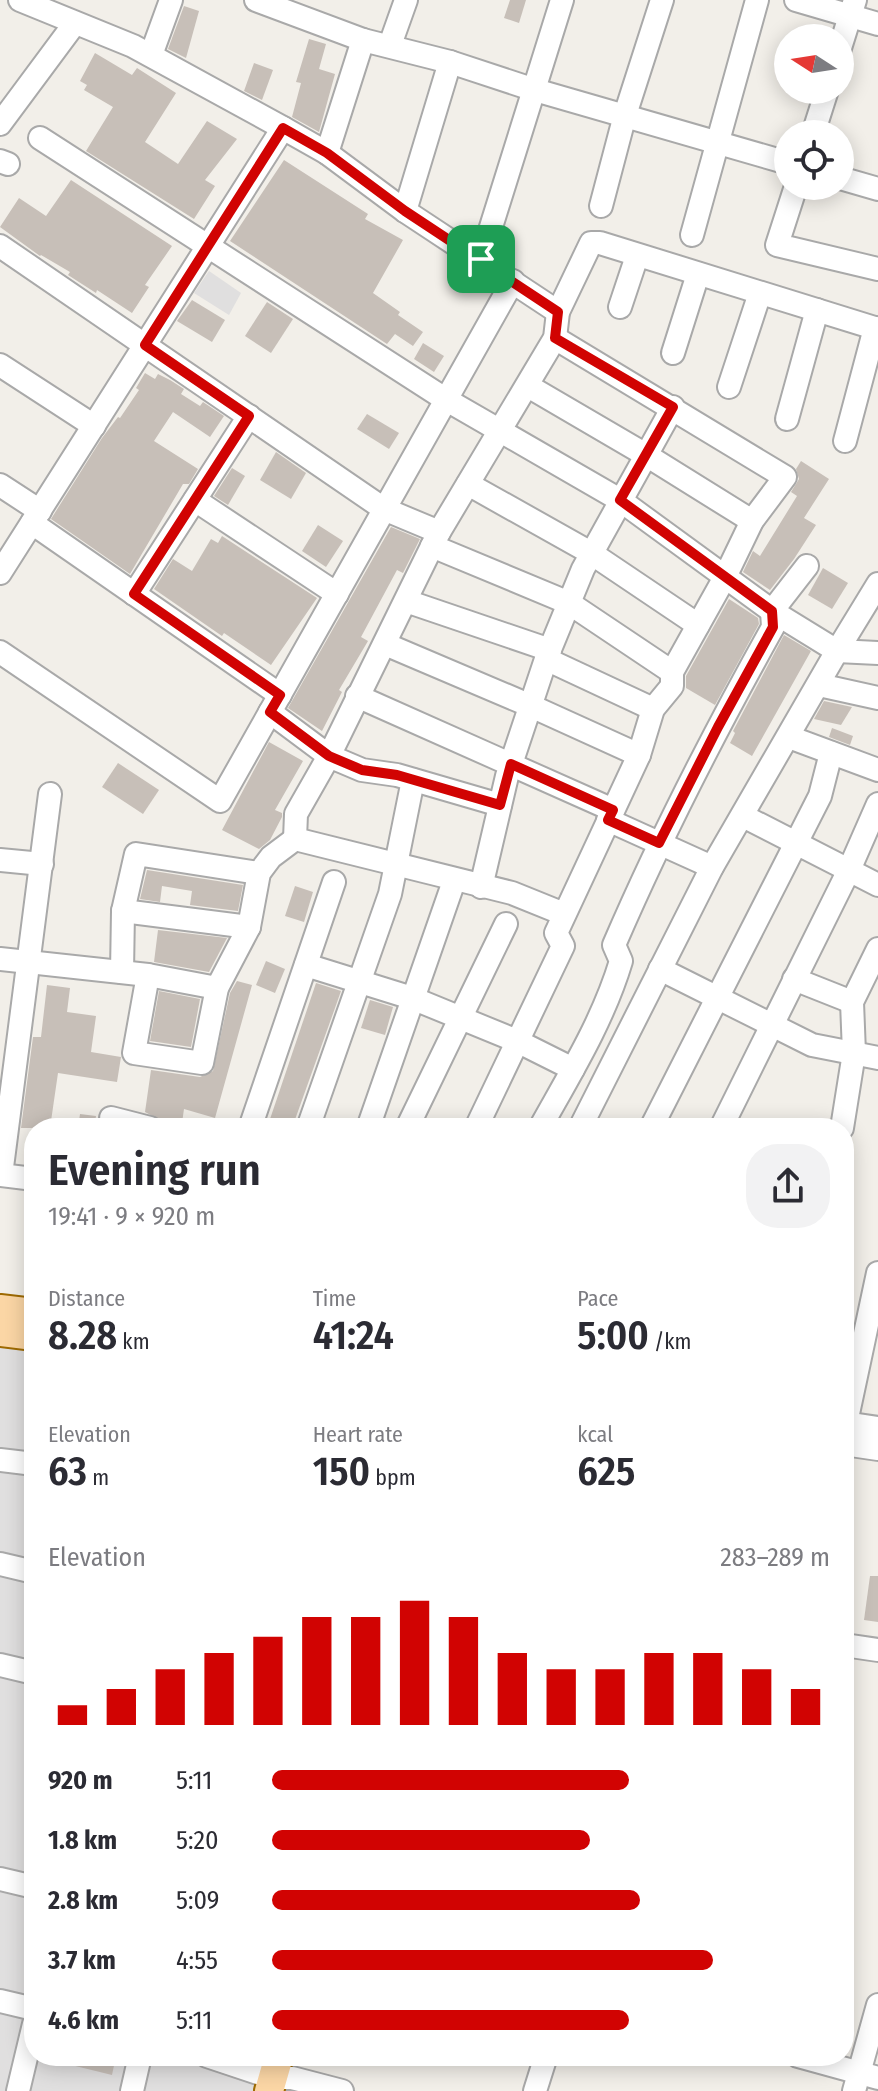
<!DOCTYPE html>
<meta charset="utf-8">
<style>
body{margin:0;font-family:"Fira Sans Condensed",sans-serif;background:#f2f2f3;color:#2b2b33;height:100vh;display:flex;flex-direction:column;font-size:30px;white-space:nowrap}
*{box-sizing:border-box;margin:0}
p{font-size:26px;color:#7c7c81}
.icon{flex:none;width:44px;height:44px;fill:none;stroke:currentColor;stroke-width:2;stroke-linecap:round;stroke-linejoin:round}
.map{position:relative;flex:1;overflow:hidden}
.panel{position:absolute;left:24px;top:1118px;width:830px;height:948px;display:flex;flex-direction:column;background:#fff;border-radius:32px;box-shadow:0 4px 20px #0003}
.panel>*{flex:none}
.needle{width:52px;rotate:282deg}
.fabs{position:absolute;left:774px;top:24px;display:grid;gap:16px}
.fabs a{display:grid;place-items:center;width:80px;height:80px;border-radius:50%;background:#fff;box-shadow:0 4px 20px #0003;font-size:40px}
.pin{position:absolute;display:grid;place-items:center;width:68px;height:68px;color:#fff;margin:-34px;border-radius:16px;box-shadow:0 4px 12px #0006}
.round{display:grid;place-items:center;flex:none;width:84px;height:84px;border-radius:32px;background:#f2f2f3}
.overview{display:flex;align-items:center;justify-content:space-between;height:136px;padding:0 24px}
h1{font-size:44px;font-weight:600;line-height:60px}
.metrics{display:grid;grid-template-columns:repeat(3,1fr);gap:12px;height:136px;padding:8px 24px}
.metrics div{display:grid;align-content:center}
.metrics b{font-size:40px;font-weight:600}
.metrics small{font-size:22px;font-weight:400}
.metrics p{font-size:22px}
.chart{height:224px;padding:16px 24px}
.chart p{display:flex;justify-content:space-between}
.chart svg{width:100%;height:144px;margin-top:8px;stroke:#d10302;stroke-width:6}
ul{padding:0 24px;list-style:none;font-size:26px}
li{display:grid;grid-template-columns:128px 96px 1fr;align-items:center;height:60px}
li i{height:20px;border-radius:10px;background:#d10302}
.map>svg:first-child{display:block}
.residential{fill:#e0dfdf}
.building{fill:#c7bfb8}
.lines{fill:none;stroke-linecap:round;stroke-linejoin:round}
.minor-casing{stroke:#a9a9a9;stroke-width:26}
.major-casing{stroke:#9e6a02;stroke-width:32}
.minor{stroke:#fff;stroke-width:22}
.major{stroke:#fbd6a5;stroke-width:28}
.route-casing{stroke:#fff;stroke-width:16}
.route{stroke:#d10302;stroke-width:10}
</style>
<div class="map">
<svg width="878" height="2091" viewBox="0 0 878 2091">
<rect width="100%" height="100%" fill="#f2efe9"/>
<g class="residential">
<path d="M209 271 241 293 229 315 194 293Z"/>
<path d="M0 1347 34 1351V2056H263L254 2091H0Z"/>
</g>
<g class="building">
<path d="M510 0H526L519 23 504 18Z"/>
<path d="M184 6 199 11 186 58 168 49Z"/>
<path d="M309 39 326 44 319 69 335 74 319 132 292 117 301 83 296 82Z"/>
<path d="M95 53 132 75 137 68 176 93 145 142 178 164 207 121 237 139 205 180 215 186 194 219 86 151 113 107 84 90 87 85 80 81Z"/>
<path d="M254 63 273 70 262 100 244 91Z"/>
<path d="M284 160 368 214 365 219 403 240 373 293 400 312 398 315 423 332 413 346 395 334 387 344 230 241Z"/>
<path d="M71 180 172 246 145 285 149 287 132 313 97 290 96 293 68 275 70 272 41 255 40 256 0 227 19 198 46 216Z"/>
<path d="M192 300 225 320 212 342 177 321Z"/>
<path d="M267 302 293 319 271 353 245 336Z"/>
<path d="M423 343 444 356 434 372 414 359Z"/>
<path d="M145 373 155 379 158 374 170 380 184 389 181 394 200 406 203 402 224 416 210 437 173 412 154 441 198 469 189 484H183L130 574 51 519 102 438 118 417 120 418 139 390 136 388Z"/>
<path d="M367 414 399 433 389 449 357 429Z"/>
<path d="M276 452 306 473 291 499 260 480Z"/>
<path d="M801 461 829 479 804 518 816 525 794 559 770 590 743 572 753 551 760 556 797 496 791 492 799 479 796 469Z"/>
<path d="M232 468 245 476 228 505 214 496Z"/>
<path d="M318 525 343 541 326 567 302 551Z"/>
<path d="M391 527 420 539 403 573 397 570 361 637 368 641 339 690 342 692 322 731 288 708Z"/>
<path d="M222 536 317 598 271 665 224 633 222 636 154 589 173 559 192 571 211 539 218 543Z"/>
<path d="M823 568 848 583 832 609 808 595Z"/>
<path d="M729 599 758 618 759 624 715 705 686 688V676Z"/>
<path d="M784 635 811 651 752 756 730 743 735 733 733 731Z"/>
<path d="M824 701 852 707 841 725 814 719Z"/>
<path d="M832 728 853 736 850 745 829 737Z"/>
<path d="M269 742 303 761 275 810 282 813V817L270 840 259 849 222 830Z"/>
<path d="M118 763 159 790 143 814 102 787Z"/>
<path d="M147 870 243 885 238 911 190 905 192 891 162 886 160 902 140 899Z"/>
<path d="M295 886 313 892 304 922 285 916Z"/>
<path d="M158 930 227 938 209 972 154 962Z"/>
<path d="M266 961 285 969 275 993 256 985Z"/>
<path d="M237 981 252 985 215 1118 184 1109 182 1123 162 1121 145 1112 151 1070 200 1077 213 1071 230 993Z"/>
<path d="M316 983 341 991 335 1008 292 1128H267Z"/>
<path d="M47 985 70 988 67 1012 96 1016 91 1052 121 1057 117 1082 58 1073 50 1128H21L33 1037H41Z"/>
<path d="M159 991 200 999 191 1047 150 1041Z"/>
<path d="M370 1000 393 1007 385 1035 361 1028Z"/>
<path d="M80 1114 96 1116 94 1128H78Z"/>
<path d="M870 1576H878V1622L864 1620Z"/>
<path d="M56 2056H116L112 2075 55 2061Z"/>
</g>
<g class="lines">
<g class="minor-casing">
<g id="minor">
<path d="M20 0 133 46 283 128 327 153 405 211 558 312"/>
<path d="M256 0 363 40 450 62 535 90 788 163"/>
<path d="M796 0 878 24"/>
<path d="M390 45 406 0"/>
<path d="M840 48 855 0"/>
<path d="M151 55 171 0"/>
<path d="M0 124 75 23"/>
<path d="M813 134 827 90"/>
<path d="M40 138 445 399 620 500 772 611 837 651 878 653"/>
<path d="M327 153 363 40"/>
<path d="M0 161 8 164"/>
<path d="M840 178 878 189"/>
<path d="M796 186 777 245 878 269"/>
<path d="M601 206 625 115 662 0"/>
<path d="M405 211 450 62"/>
<path d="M692 235 757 0"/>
<path d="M0 246 384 509 439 532 329 756 296 814 295 839 512 893 564 914"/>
<path d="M481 259 562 0"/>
<path d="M620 307 637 256"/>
<path d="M673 353 698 274"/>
<path d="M0 365 94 426"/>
<path d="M528 386 646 455 752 521"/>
<path d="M729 387 760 293"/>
<path d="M787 419 817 310"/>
<path d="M845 441 875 328"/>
<path d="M468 484 591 553 698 625"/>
<path d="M0 485 40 511"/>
<path d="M195 500 337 594"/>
<path d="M32 523 280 695"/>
<path d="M439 532 555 338 558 312 591 243H600L878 329"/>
<path d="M432 546 569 603 672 672"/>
<path d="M0 573 283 128"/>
<path d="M134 594 249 416"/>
<path d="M406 601 550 650"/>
<path d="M385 644 531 706 639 755"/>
<path d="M0 652 220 801 513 281"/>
<path d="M546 659 653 709"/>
<path d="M819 685 878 698"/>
<path d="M357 696 613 810"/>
<path d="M270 712 329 756 362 770 397 775 500 805"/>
<path d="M789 737 878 770"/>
<path d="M743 816 878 885"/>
<path d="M608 820 712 867"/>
<path d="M0 860 42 864"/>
<path d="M481 887 507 776 546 659 583 569 673 407"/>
<path d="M123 911 249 927"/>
<path d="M0 959 148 975 217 988"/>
<path d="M306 965 412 998 517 1041 573 1069"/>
<path d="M660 969 812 1045 878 1058"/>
<path d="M122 972 123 911 136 854 259 873"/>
<path d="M148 975 134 1053 202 1063 217 988 249 927 259 873 271 857 295 839"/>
<path d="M794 979 852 1002"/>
<path d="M111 1118 150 1128"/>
<path d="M250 1128 334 882"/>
<path d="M308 1128 390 894 413 780"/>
<path d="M368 1128 454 881"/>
<path d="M407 1128 506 924"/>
<path d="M476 1128 563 946 556 933 639 755 653 709 672 686V672L725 577 752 521 785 477 555 338"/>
<path d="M540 1128C570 1074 603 1021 621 961L614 945C661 836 715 731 773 627L772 611 807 566"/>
<path d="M580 1128 712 867 837 651 878 584"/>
<path d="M651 1128 820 796 831 753"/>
<path d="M721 1128 849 870 878 804"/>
<path d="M842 1128 854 1053 852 1002 878 949"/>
<path d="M0 1175 34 1179"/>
<path d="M1 1175 50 794"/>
<path d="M844 1423 878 1428"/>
<path d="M846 1423 878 1273"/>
<path d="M844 1444 878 1449"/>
<path d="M0 1460 34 1464"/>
<path d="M0 1564 34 1572"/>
<path d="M844 1645 878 1650"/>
<path d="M0 1665 34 1673"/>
<path d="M0 1879 34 1887"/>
<path d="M0 2001 34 2009"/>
<path d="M207 2056 273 2078H292L342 2091"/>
<path d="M798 2056 878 2078"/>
<path d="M18 2091 34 2024"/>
<path d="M132 2091 140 2056"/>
<path d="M535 2091 546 2056"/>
<path d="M854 2091 878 2005"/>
</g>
</g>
<g class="major-casing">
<g id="major">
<path d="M0 1309 34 1313"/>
<path d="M0 1332 34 1336"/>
<path d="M269 2091 279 2056"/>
</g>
</g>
<use href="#minor" class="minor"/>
<use href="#major" class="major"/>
</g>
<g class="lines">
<g class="route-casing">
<path id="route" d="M283 128 327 153 405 211 558 312 555 338 673 407 620 500 772 611 773 627 718 727 659 843 608 820 613 810 511 764 500 805 397 775 362 770 329 756 270 712 280 695 134 594 249 416 145 345Z"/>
</g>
<use href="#route" class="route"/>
</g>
</svg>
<div class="fabs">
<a><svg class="needle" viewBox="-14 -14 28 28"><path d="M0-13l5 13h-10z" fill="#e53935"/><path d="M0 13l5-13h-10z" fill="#7c7c81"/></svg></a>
<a><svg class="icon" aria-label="locate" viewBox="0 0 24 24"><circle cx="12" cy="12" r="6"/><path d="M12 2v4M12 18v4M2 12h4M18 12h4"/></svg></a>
</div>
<div class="pin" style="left:481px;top:259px;background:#1e9e55"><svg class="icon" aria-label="arrive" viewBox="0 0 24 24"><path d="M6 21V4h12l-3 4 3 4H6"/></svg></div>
<section class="panel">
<div class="overview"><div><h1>Evening run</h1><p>19:41 · 9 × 920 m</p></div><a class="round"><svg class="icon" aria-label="share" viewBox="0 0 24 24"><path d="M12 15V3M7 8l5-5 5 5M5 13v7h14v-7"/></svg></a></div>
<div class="metrics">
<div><p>Distance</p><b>8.28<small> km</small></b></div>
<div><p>Time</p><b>41:24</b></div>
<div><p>Pace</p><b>5:00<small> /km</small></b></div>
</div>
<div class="metrics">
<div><p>Elevation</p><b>63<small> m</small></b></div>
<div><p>Heart rate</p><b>150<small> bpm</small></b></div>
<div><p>kcal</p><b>625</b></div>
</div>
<div class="chart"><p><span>Elevation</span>283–289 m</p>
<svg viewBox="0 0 160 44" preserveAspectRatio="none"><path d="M5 44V38M15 44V33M25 44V27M35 44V22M45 44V17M55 44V11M65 44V11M75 44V6M85 44V11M95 44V22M105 44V27M115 44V27M125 44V22M135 44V22M145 44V27M155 44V33"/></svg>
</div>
<ul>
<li><b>920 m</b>5:11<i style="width:64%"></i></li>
<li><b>1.8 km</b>5:20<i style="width:57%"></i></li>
<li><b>2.8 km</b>5:09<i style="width:66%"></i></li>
<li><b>3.7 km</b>4:55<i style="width:79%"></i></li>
<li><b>4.6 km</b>5:11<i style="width:64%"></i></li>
</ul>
</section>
</div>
